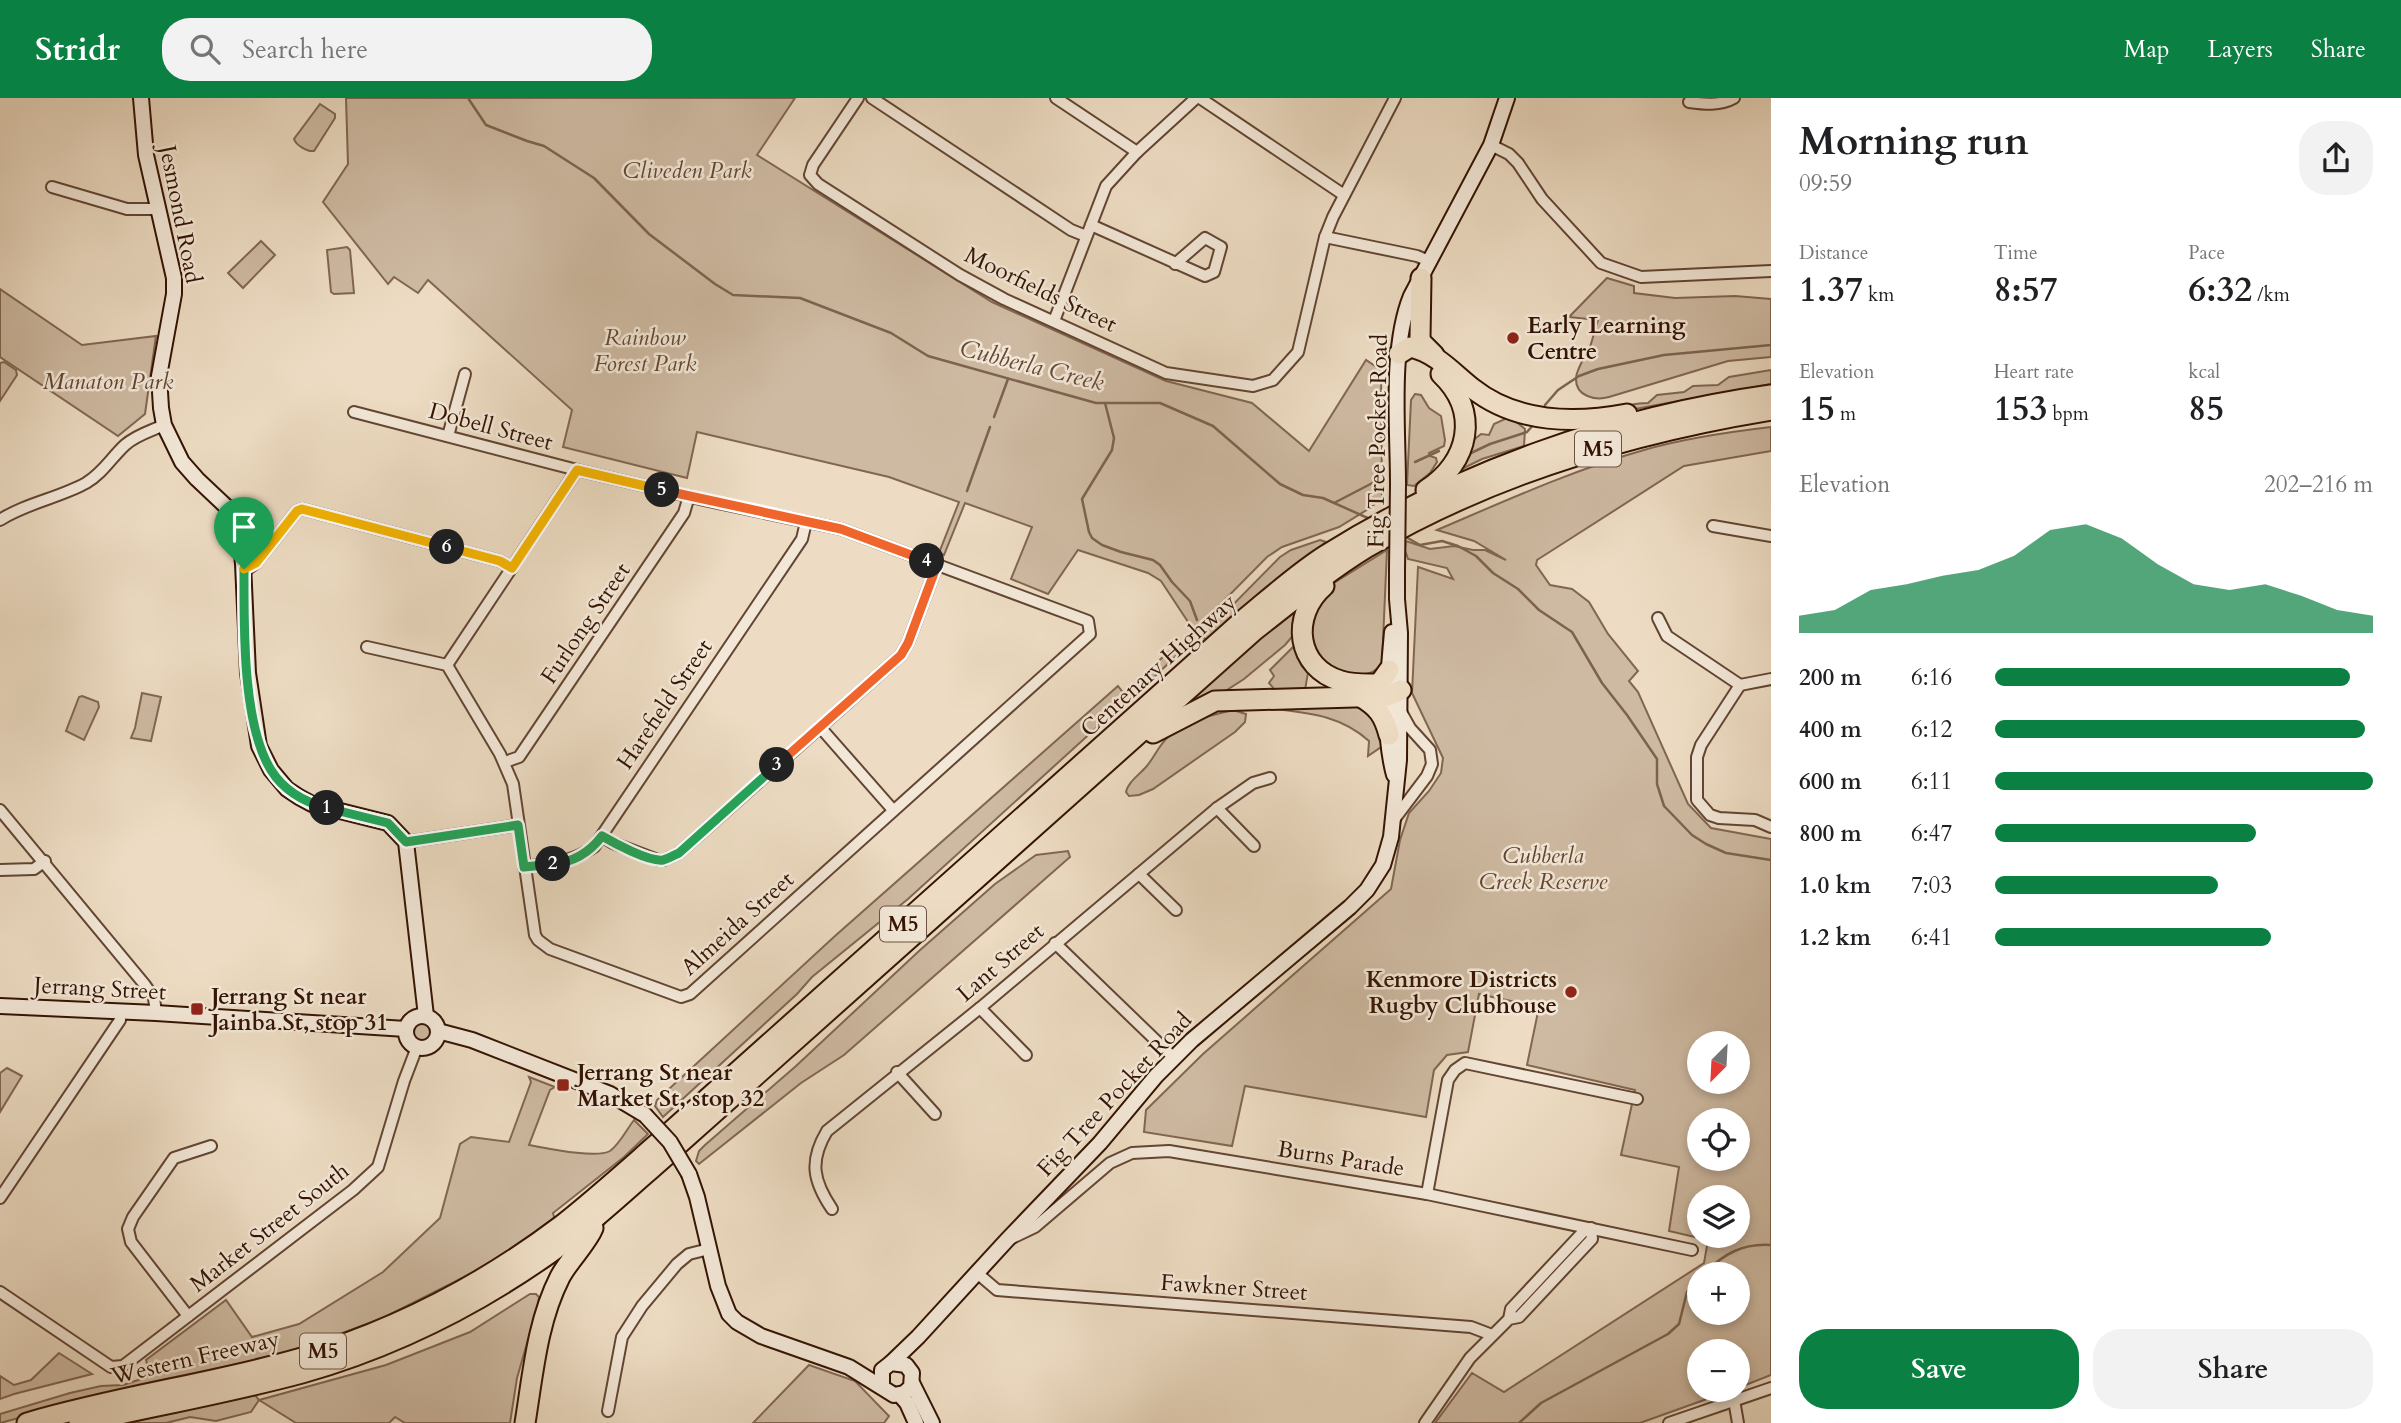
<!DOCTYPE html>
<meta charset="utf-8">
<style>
body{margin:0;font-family:Cardo,serif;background:#f2f2f2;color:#202124;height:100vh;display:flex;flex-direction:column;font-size:26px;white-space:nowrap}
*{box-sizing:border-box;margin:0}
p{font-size:23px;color:#757577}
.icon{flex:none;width:38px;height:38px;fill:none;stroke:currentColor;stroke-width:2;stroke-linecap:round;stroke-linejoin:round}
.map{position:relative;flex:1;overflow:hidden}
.sheet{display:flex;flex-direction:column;background:#fff;width:630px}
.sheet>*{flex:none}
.needle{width:46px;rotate:204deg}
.fabs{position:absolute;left:1687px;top:933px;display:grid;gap:14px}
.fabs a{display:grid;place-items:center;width:63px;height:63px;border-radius:50%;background:#fff;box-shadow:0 4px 10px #0003;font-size:35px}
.pin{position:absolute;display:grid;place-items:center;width:60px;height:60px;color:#fff;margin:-72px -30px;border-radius:50% 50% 50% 0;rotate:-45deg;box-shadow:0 0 7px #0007}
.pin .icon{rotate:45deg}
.km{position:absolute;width:35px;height:35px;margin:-18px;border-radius:50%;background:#222;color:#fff;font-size:19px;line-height:35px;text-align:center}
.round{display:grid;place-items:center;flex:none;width:74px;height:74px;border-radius:28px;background:#f2f2f2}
.head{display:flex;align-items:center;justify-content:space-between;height:119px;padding:0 28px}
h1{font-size:38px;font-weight:700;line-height:52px}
.metrics{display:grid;grid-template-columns:repeat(3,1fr);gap:10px;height:119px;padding:7px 28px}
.metrics div{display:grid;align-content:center}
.metrics b{font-size:35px;font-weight:700}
.metrics small{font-size:19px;font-weight:400}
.metrics p{font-size:19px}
.chart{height:196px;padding:14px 28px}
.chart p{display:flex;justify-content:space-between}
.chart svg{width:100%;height:126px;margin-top:7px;fill:#0b8043;opacity:.7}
.action{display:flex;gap:14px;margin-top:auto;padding:14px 28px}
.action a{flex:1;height:80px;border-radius:28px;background:#0b8043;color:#fff;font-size:28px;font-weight:700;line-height:80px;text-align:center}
.action a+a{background:#f2f2f2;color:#202124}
ul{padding:0 28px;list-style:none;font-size:23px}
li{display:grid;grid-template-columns:112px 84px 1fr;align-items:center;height:52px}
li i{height:18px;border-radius:9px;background:#0b8043}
header{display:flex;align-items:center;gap:42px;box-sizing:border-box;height:98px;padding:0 35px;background:#0b8043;color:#fff}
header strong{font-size:33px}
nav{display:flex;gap:38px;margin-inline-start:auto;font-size:24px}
.search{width:490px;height:63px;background:#f2f2f2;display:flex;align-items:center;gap:18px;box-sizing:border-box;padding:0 24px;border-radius:28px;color:#757577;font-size:26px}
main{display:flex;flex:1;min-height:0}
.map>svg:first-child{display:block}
.green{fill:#cebaa2;stroke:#816652;stroke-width:2;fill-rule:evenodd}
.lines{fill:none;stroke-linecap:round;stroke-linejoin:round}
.stream{stroke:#7d634f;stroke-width:2.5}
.street-casing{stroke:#624533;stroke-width:14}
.secondary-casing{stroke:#341303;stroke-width:18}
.highway-casing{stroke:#341303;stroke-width:23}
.street{stroke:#f3e8d8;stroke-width:10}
.secondary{stroke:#f3e8d8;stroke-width:14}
.highway{stroke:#eddcc3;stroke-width:19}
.secondary-bridge-casing{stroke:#341303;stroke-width:18;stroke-linecap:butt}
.secondary-bridge{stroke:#f3e8d8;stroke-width:14}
.split-1-casing{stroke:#fff;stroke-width:14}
.split-2-casing{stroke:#fff;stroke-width:14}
.split-3-casing{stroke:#fff;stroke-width:14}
.split-4-casing{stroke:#fff;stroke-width:14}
.split-5-casing{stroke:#fff;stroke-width:14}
.split-6-casing{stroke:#fff;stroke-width:14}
.split-7-casing{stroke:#fff;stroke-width:14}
.split-1{stroke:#22a559;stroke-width:9}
.split-2{stroke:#22a559;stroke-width:9}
.split-3{stroke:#22a559;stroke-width:9}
.split-4{stroke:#f0652b;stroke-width:9}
.split-5{stroke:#f0652b;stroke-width:9}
.split-6{stroke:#f5b400;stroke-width:9}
.split-7{stroke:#f5b400;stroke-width:9}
.poi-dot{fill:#8f2418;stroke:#f3e8d8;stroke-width:2.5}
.labels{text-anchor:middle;stroke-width:5;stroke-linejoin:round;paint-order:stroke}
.shield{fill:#f3e8d8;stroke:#6d5343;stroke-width:2}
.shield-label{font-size:21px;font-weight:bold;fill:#341303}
.park-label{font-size:23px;font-style:italic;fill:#624533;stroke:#f3e8d8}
.street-label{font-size:23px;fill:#341303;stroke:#f3e8d8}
.poi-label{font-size:23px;font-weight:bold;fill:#341303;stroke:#f3e8d8;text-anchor:start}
.water-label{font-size:24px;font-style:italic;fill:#654836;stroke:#f3e8d8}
</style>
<header>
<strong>Stridr</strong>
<div class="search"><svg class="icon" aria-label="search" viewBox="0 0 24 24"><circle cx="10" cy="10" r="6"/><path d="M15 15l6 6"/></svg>Search here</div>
<nav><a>Map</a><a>Layers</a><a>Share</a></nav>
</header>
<main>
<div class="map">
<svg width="1771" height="1325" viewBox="0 0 1771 1325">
<rect width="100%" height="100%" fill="#eddcc3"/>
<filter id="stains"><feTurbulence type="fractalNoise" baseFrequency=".00286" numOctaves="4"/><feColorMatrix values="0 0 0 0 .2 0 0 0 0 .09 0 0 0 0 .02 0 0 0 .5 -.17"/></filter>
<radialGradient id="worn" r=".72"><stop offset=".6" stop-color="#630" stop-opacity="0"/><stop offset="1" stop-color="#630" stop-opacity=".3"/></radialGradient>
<g class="green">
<path d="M346 0H795L757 57 992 204 1166 283 1252 305 1309 353 1366 262 1381 272 1382 400 1370 410 1339 429 1282 449 1267 459 1194 533 1161 483 1148 475 1078 452 1048 496 1011 481 1032 429 965 405 944 457 939 455 959 404 889 379 697 334 687 380 563 349 572 312 428 182 418 195 394 179 388 186 323 104 348 66Z"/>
<path d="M320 6 335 16V20L314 53C307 54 296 47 294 41Z"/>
<path d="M261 143 275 157 243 190 228 175Z"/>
<path d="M347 149 350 152 354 195 334 196 331 194 327 152Z"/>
<path d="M1607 180 1634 188V195L1675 200 1735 198 1771 201V259L1728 263 1609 299C1595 303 1575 298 1576 280 1577 269 1586 258 1590 249 1593 240 1595 231 1598 222L1569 219Z"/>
<path d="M0 191 82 247 156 238 145 316 118 338 0 259Z"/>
<path d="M4 264 16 272 17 277 0 303V265Z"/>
<path d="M1771 272V286L1619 314C1629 305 1636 306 1648 305L1657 297 1684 294 1693 288 1718 287 1729 279Z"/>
<path d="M1415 296 1421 297 1429 310 1441 318 1445 342 1444 348 1429 355 1430 358 1436 360 1437 364 1430 375 1414 388 1407 387 1411 302Z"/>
<path d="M1507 320 1515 323 1525 331 1524 348 1482 361 1460 372 1471 344 1481 336 1489 337 1494 326Z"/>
<path d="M1771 329V353L1684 368 1537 462 1536 467 1550 487 1572 491 1589 504 1608 536 1638 573 1629 583 1638 594 1688 706 1711 730 1771 741V1277L1738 1290V1253H1699V1292H1732L1640 1325H1435L1472 1275 1504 1294 1704 1165 1708 1142 1669 1133 1679 1069 1621 1057 1635 992 1527 967 1539 909 1479 896 1468 954 1447 957 1434 972 1426 1019 1245 988 1232 1048 1144 1034 1146 1012 1203 956 1391 791 1400 742 1409 715 1429 693 1441 675 1443 660 1412 595 1418 469 1453 481 1447 470 1408 461 1405 452 1406 443 1430 451 1454 448 1473 452H1485L1506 462 1474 443 1437 432C1505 403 1573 372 1644 352 1685 340 1728 334 1771 329ZM1699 945H1738V984H1699ZM1699 1022H1738V1060H1699ZM1699 1099H1738V1138H1699ZM1699 1176H1738V1214H1699Z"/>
<path d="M1320 442 1326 444 1207 542 1203 540 1205 535 1280 459 1291 452Z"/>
<path d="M1387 452 1382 565C1367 587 1333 576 1318 559 1312 552 1310 540 1307 532L1329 488Z"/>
<path d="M1305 500 1296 534 1285 547 1244 581 1216 599 1176 611Z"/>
<path d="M1297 545 1309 569 1305 592H1275L1269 585 1274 578 1270 572Z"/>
<path d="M1181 551V553C1166 569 1149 582 1135 598H1128L1127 593 1167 555 1172 552Z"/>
<path d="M1118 588 1128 601 908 801 812 879 797 896 663 1019 655 1008 657 1002 835 838Z"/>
<path d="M142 595 161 599 151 643 131 640 135 630Z"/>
<path d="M82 598 98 604 99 609 84 642 66 633 79 599Z"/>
<path d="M1354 603 1371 609 1384 647 1368 658 1369 643C1339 616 1306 615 1267 610Z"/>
<path d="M1233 612 1246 616 1245 624 1235 634 1153 691 1139 697 1129 698 1126 694C1128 684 1139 677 1146 669 1154 660 1159 647 1168 639 1184 623 1212 617 1233 612Z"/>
<path d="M1068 753 1070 759 844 957 801 985 699 1066 696 1063 699 1053 705 1047 796 968 919 853 995 786 1036 757Z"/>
<circle cx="421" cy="933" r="10"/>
<path d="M7 970 22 978 0 1014V975Z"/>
<path d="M529 979 555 989 550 992 529 1047C546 1050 596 1061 610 1053 619 1047 627 1031 634 1022L648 1036 624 1059 553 1115 555 1122 482 1170 383 1220 310 1247 246 1264 152 1284 0 1325V1316L70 1295 101 1288 123 1287 150 1278 146 1262 226 1202 252 1239 299 1226 383 1174 440 1120 460 1046 471 1039 509 1044 531 984Z"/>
<path d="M530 1196H536L539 1199 538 1207 517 1280 510 1325H405L395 1319 389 1325H296L259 1302 251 1314 216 1323 190 1319 166 1325H127L255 1297 259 1302 386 1267 470 1234Z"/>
<path d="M59 1255 92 1276 14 1296 0 1301V1278L14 1287 31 1282Z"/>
<path d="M809 1267 855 1283 889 1318 884 1325H753Z"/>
</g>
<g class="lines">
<g class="stream">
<path d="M468 0 486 27 527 43 544 48 594 80 649 136 715 186 733 197 800 200 891 235 928 258 1096 305H1160L1213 328 1280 386 1303 397 1323 400 1370 421"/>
<path d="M1105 305 1114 340 1112 352 1082 401 1089 434 1092 440 1102 447 1121 454 1153 462 1160 467 1172 484 1190 503 1197 522"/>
<path d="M1545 307 1558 292 1579 278 1598 271 1664 257 1771 247"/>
<path d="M994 319 1008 281"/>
<path d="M1469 356 1490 346 1527 334 1535 325"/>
<path d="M1415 364 1439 353"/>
<path d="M967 393 990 329"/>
<path d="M1334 405 1384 379"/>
<path d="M1404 438 1420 447 1442 443 1458 448 1476 458 1493 475 1518 491 1539 512 1572 534 1602 585 1627 617 1657 661V686L1664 708 1692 737 1706 746 1726 755 1771 762"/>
<path d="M1704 1176C1723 1156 1743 1145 1771 1147"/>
<path d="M1519 1325 1541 1305 1668 1236 1679 1226 1687 1194 1699 1181"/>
</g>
<g class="street-casing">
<g id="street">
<path d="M858 0 813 67 810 77 818 86 960 177 1004 201 1166 275 1253 288 1273 282 1298 254 1325 139 1333 119 1395 0"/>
<path d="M872 0 1071 132 1086 138"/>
<path d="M1056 0 1137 54"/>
<path d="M1200 0 1344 97"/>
<path d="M1689 4C1704 6 1720 8 1734 0"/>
<path d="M1491 47 1509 56 1518 65 1542 101 1601 165 1641 179 1771 173"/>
<path d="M52 89 127 111H158"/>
<path d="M1091 127 1205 178 1214 174 1221 149 1205 140 1175 166"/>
<path d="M1325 139 1417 158 1429 163"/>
<path d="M1054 223 1106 88 1137 54 1196 0"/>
<path d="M354 314 577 372 704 402 841 431 1088 523 1090 536 690 896 681 899 550 851 538 842 535 837 513 686 500 656 447 567 367 549"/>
<path d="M448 338 465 276"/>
<path d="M0 422C26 405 59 400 86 385 103 375 111 360 125 347 136 337 151 333 164 327"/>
<path d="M1713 428 1771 438"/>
<path d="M244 471 249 470 256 465 297 413 302 411 500 463 512 470"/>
<path d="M1658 520 1667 538 1740 587"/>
<path d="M447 567 577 372"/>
<path d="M1740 587 1701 647 1697 659V702L1710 717 1719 720 1755 722 1771 729"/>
<path d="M1740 587 1771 581"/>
<path d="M820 629 893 712"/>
<path d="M505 664 519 659 684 415 689 398"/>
<path d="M1217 710 1254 748"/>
<path d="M0 712 145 887 154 900 156 915"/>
<path d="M1393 723 1427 678 1432 666 1430 652 1410 630 1400 612"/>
<path d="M602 738 613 745 658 762H664L679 755 901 557 908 545 937 467"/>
<path d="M406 744 518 727"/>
<path d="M524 769C552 765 570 765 594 749L802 441 806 424"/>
<path d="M0 772 34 771 45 763"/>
<path d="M1139 776 1176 812"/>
<path d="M1055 845 1174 960"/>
<path d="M980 910 1026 957"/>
<path d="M897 974 935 1016"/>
<path d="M1427 1096 1448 982 1455 972 1465 965 1637 1001"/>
<path d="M0 1100 120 922 121 913"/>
<path d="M832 1111C813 1083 809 1063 827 1033L980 910 1217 710 1253 685 1270 680"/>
<path d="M1012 1140 1035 1129 1110 1065 1132 1055 1169 1053 1427 1096 1692 1152"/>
<path d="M977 1175 997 1192 1471 1229 1492 1237"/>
<path d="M0 1194 111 1269 123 1268 353 1092 378 1069 404 983 417 949"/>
<path d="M188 1218 131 1144 128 1131 133 1119 174 1060 211 1048"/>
<path d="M1734 1302 1738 1325"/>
<path d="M608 1313 622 1239 642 1208 677 1166 689 1156 709 1151"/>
<path d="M1425 1325 1470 1260 1509 1221 1511 1211 1583 1134 1591 1130 1592 1141 1519 1219 1509 1221"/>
<path d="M1669 1325 1771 1290"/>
</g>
</g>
<g class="secondary-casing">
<g id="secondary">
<path d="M141 0 146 57 174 180V196L159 278 161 310 164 327 182 364 197 381 232 414 239 426 243 466 248 575 259 648 271 672 287 691 299 699 312 706 388 725 406 744 426 918"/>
<path d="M1398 386C1398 330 1390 249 1411 198L1491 47 1507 0"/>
<path d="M1392 534C1388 580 1382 632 1394 677"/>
<path d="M0 908 156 915 406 931"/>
<circle cx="422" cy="934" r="16"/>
<path d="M438 933 472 942 610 996 645 1017"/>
<path d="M689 1076 697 1099 718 1188 729 1216 737 1224 761 1238 849 1269 894 1297 904 1295 911 1289 912 1275 906 1267 891 1265 882 1272V1288"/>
<path d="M891 1265 918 1239 1007 1142 1100 1045 1156 978 1192 942 1350 809 1367 792 1383 767 1391 739 1399 662 1400 535 1397 501V473"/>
<path d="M912 1285 932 1325"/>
<path d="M900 1297 907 1305 916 1325"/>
</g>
</g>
<g class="highway-casing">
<g id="highway">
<path d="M1421 180 1420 240 1422 245 1434 257"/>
<path d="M1399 256 1410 249C1435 254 1453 275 1472 290 1516 325 1574 326 1627 316"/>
<path d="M1426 392C1470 364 1480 313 1441 276"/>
<path d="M1324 488C1290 518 1296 570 1341 583 1354 587 1367 586 1379 586"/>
<path d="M1379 586 1389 572"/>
<path d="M1361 599C1378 609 1384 618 1389 637"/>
<path d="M1153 635 1215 603 1388 598 1401 592"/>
<path d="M670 1034 1242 523C1269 501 1296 476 1326 457 1460 373 1614 319 1771 297"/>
<path d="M679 1046 1255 532C1291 504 1327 474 1366 450 1490 377 1630 335 1771 312"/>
<path d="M27 1325C118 1298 212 1286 302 1260 395 1232 484 1186 562 1127 595 1101 627 1072 659 1044"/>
<path d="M79 1325C153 1308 228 1295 302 1275 390 1250 475 1208 550 1155 592 1125 629 1090 668 1056"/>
<path d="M525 1325C533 1276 537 1224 560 1179 569 1162 587 1145 593 1130"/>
</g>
</g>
<use href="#street" class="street"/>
<use href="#secondary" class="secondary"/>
<use href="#highway" class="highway"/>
<g class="secondary-bridge-casing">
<g id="secondary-bridge">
<path d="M1397 473 1398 386"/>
<path d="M645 1017 670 1044 689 1076"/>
</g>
</g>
<use href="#secondary-bridge" class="secondary-bridge"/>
</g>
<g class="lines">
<g class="split-1-casing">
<path id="split-1" d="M244 471C244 526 242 626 271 672 284 693 304 704 327 710"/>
</g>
<g class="split-2-casing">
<path id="split-2" d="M327 710 388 725 406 744 518 727 524 769 553 766"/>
</g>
<g class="split-3-casing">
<path id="split-3" d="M553 766C574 764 590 754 602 738 614 745 649 764 663 762 668 761 674 757 679 755L777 667"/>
</g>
<g class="split-4-casing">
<path id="split-4" d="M777 667 901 557 908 545 937 467 927 463"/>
</g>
<g class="split-5-casing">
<path id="split-5" d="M662 392 841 431 927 463"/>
</g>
<g class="split-6-casing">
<path id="split-6" d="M447 449 500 463 512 470 577 372 662 392"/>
</g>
<g class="split-7-casing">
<path id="split-7" d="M244 471 256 465 297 413 302 411 447 449"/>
</g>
<use href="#split-1" class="split-1"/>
<use href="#split-2" class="split-2"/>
<use href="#split-3" class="split-3"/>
<use href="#split-4" class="split-4"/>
<use href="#split-5" class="split-5"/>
<use href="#split-6" class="split-6"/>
<use href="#split-7" class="split-7"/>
</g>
<g class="poi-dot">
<circle cx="1513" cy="240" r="7"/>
<circle cx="1571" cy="894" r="7"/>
<rect x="190" y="904" width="14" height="14" rx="3.5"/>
<rect x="556" y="980" width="14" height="14" rx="3.5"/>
</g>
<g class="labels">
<g class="shield">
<rect x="1575" y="333.5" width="46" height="35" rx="5"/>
<rect x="880" y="808.5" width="46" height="35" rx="5"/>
<rect x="300" y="1235.5" width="46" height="35" rx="5"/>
</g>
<g class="shield-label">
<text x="1598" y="358">M5</text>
<text x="903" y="833">M5</text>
<text x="323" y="1260">M5</text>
</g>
<g class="park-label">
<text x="687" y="80">Cliveden Park</text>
<text x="645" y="247">Rainbow<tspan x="645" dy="26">Forest Park</tspan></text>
<text x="108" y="291">Manaton Park</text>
<text x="1543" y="765">Cubberla<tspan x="1543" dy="26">Creek Reserve</tspan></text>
</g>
<g class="street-label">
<text transform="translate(181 116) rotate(79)" y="8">Jesmond Road</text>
<text transform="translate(1041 191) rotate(26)" y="8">Moorfields Street</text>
<text transform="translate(491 328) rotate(15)" y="8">Dobell Street</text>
<text transform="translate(1377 343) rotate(-89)" y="8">Fig Tree Pocket Road</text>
<text transform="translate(585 525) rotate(-56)" y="8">Furlong Street</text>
<text transform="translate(1158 567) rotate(-42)" y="8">Centenary Highway</text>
<text transform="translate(664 606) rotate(-56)" y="8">Harefield Street</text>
<text transform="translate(737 825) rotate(-42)" y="8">Almeida Street</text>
<text transform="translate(1000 864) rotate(-41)" y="8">Lant Street</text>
<text transform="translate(100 890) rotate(3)" y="8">Jerrang Street</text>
<text transform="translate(1114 996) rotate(-47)" y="8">Fig Tree Pocket Road</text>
<text transform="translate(1341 1060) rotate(9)" y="8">Burns Parade</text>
<text transform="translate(269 1129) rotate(-38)" y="8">Market Street South</text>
<text transform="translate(1234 1189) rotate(4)" y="8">Fawkner Street</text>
<text transform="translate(195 1259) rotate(-13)" y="8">Western Freeway</text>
</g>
<g class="poi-label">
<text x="1527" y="235">Early Learning<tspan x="1527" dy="26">Centre</tspan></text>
<text x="1557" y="889" text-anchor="end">Kenmore Districts<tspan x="1557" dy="26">Rugby Clubhouse</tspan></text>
<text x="211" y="906">Jerrang St near<tspan x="211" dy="26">Jainba St, stop 31</tspan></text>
<text x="577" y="982">Jerrang St near<tspan x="577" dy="26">Market St, stop 32</tspan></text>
</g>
<g class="water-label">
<text transform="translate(1032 267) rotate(14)" y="8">Cubberla Creek</text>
</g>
</g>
<rect width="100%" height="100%" filter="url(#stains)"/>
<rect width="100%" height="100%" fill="url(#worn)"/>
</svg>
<div class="fabs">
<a><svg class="needle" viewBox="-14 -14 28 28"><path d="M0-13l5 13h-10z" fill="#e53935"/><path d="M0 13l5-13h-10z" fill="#757577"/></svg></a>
<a><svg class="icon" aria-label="locate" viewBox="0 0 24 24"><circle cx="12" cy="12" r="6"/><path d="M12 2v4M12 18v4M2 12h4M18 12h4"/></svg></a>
<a><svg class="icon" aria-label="layers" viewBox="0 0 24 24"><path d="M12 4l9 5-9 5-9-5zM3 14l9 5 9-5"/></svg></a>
<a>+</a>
<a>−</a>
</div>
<div class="pin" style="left:244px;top:471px;background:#1e9e55"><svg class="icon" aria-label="arrive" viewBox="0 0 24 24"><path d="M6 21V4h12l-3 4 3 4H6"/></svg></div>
<b class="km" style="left:327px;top:710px">1</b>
<b class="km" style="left:553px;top:766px">2</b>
<b class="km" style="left:777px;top:667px">3</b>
<b class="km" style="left:927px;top:463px">4</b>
<b class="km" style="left:662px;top:392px">5</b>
<b class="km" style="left:447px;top:449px">6</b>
</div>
<section class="sheet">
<div class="head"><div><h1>Morning run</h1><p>09:59</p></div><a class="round"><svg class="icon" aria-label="share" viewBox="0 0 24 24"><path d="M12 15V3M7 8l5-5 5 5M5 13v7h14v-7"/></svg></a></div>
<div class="metrics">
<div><p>Distance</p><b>1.37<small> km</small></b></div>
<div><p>Time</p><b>8:57</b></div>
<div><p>Pace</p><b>6:32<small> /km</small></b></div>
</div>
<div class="metrics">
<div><p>Elevation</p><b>15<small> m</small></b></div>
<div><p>Heart rate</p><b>153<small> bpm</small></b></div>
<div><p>kcal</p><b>85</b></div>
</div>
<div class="chart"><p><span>Elevation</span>202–216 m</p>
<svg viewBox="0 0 160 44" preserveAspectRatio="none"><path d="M0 44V38L10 36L20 29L30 27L40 24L50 22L60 17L70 8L80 6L90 11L100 20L110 27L120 29L130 27L140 31L150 36L160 38V44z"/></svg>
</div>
<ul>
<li><b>200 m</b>6:16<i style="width:94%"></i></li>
<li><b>400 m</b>6:12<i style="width:98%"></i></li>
<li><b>600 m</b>6:11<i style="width:100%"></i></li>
<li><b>800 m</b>6:47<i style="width:69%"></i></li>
<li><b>1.0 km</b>7:03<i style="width:59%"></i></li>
<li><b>1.2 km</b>6:41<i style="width:73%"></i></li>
</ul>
<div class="action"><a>Save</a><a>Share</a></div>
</section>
</main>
